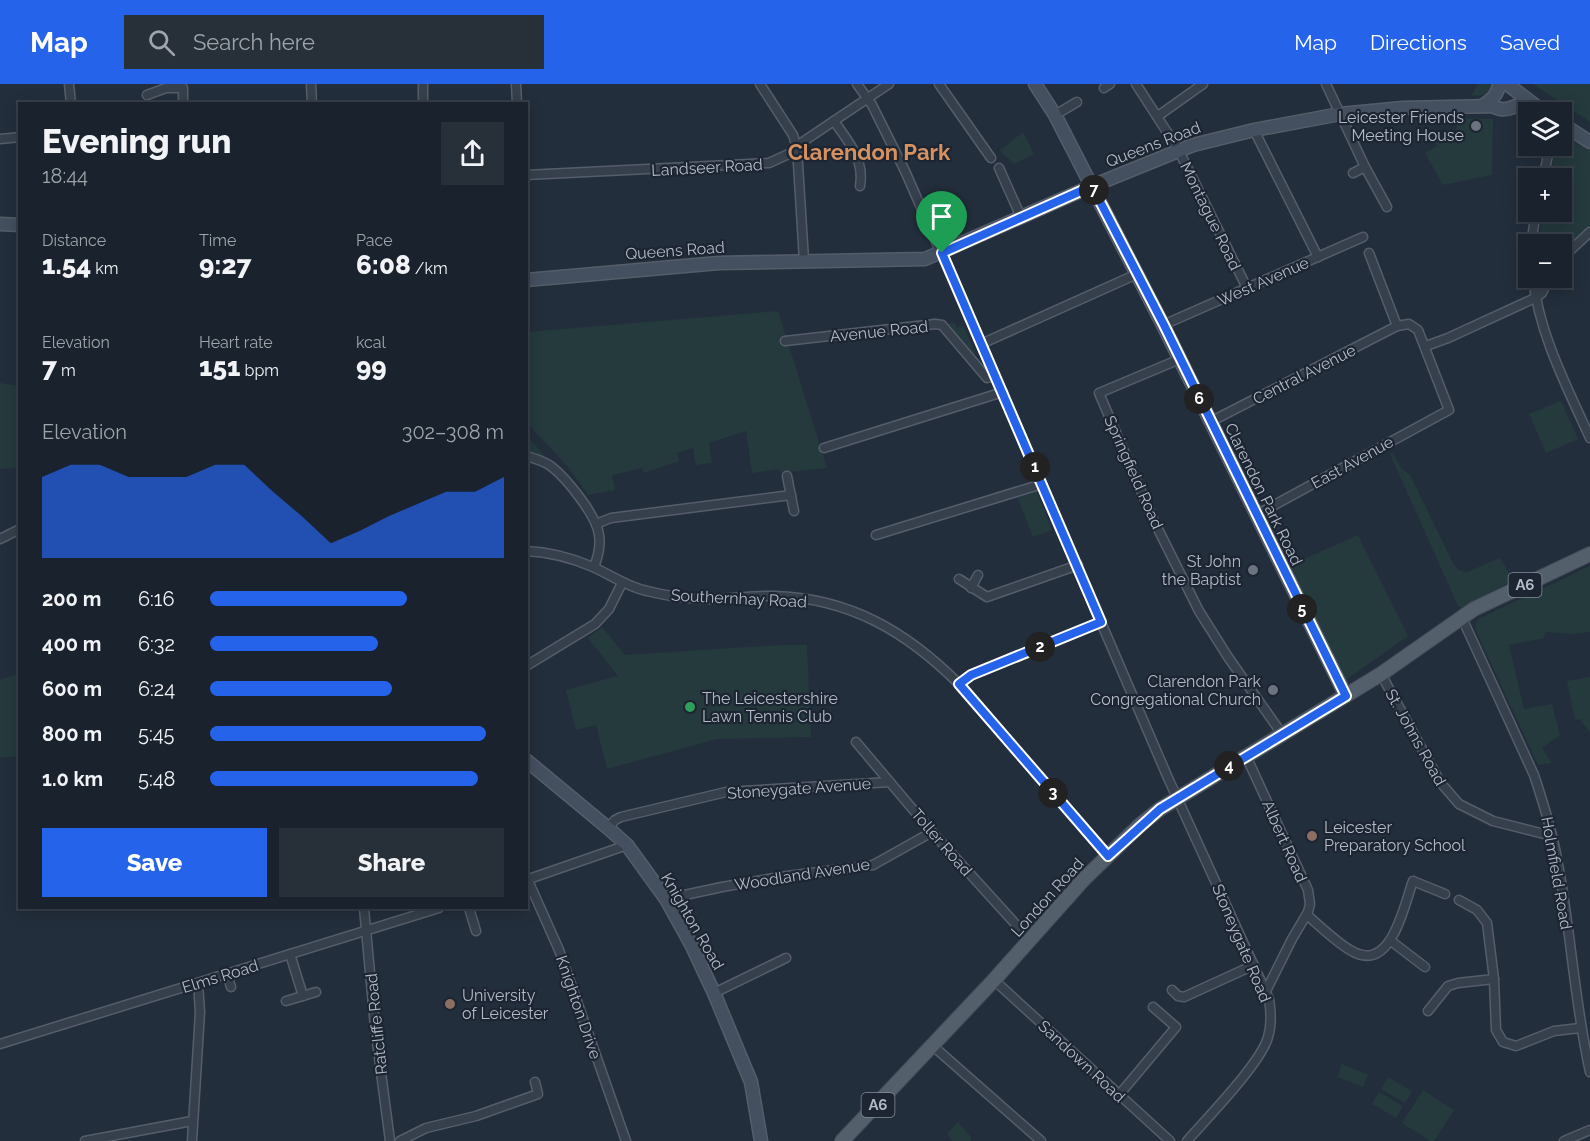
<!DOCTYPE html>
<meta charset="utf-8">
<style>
body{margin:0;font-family:Raleway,sans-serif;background:#272f39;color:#f1f3f6;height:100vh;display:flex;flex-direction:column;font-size:22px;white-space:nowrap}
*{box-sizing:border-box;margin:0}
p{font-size:20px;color:#9fa4aa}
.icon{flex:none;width:33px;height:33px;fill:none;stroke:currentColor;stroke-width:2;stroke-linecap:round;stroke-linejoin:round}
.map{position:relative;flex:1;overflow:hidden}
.drawer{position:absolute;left:18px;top:18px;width:510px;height:807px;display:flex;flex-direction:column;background:#1a222d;border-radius:0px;box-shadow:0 3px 15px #0003,0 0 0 2px #383f49}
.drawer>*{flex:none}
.controls{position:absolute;left:1518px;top:18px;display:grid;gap:12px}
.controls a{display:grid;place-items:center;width:54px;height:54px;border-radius:0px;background:#1a222d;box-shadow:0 3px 15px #0003,0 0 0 2px #383f49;font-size:30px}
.pin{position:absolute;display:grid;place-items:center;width:51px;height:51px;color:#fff;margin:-62px -26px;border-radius:50% 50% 50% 0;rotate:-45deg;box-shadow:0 0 6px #0007}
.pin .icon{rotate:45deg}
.km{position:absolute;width:30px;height:30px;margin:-15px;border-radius:50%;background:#222;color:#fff;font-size:16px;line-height:30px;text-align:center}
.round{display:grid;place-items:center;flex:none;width:63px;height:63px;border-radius:0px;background:#272f39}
.headline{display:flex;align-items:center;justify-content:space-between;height:102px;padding:0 24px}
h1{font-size:33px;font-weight:800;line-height:45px}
.metrics{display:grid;grid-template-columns:repeat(3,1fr);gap:9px;height:102px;padding:6px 24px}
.metrics div{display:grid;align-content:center}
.metrics b{font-size:26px;font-weight:800}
.metrics small{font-size:16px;font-weight:400}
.metrics p{font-size:16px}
.chart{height:168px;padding:12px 24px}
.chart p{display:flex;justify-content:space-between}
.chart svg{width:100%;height:108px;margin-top:6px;fill:#2563eb;opacity:.7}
.cta{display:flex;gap:12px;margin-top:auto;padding:12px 24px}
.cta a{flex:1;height:69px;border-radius:0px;background:#2563eb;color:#fff;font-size:24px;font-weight:800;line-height:69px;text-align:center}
.cta a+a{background:#272f39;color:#f1f3f6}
ul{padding:0 24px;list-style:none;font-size:20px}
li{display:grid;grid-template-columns:96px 72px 1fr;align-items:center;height:45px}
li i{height:15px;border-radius:8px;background:#2563eb}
header{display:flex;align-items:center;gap:36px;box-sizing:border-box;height:84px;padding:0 30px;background:#2563eb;color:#fff}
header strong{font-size:28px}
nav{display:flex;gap:33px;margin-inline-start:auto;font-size:21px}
.search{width:420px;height:54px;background:#272f39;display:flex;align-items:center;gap:15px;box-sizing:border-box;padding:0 21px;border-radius:0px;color:#9fa4aa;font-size:22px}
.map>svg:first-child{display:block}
.green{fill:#243a3d}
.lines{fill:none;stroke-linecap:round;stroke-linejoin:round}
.street-casing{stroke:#555d6a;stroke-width:11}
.secondary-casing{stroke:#555d6a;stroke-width:15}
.primary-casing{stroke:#404955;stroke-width:16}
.street{stroke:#36404c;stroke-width:8}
.secondary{stroke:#444f5f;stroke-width:12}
.primary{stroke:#545f6c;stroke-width:14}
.route-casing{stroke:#fff;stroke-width:12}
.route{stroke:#2563eb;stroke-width:8}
.worship-dot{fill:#6b7280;stroke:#1c2531;stroke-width:2}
.leisure-dot{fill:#2e9e5b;stroke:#1c2531;stroke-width:2}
.education-dot{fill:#8d6e63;stroke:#1c2531;stroke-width:2}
.labels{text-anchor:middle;stroke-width:4.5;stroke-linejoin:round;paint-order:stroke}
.shield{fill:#1c2531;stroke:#858d9b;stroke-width:1.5}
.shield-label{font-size:15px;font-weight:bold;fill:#b2bac8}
.poi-label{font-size:16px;fill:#b2bac8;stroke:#1c2531;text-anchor:end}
.street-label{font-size:16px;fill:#b2bac8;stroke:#1c2531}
.district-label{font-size:22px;font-weight:bold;fill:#d5915f;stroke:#1c2531}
</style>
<header>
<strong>Map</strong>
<div class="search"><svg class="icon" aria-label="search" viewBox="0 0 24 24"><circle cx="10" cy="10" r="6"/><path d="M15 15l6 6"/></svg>Search here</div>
<nav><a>Map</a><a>Directions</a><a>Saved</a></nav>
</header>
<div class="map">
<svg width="1590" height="1057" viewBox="0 0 1590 1057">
<rect width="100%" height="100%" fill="#232e3c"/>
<g class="green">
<path d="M1478 0H1491V4L1485 11 1471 12Z"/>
<path d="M1533 0H1590V38Z"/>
<path d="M1457 34 1493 35 1492 91 1443 101 1425 69 1437 62 1434 57H1456Z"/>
<path d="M1023 48 1034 70 1014 80 1000 66Z"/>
<path d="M1562 57 1575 58 1590 67V142L1562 168V160H1539L1542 128H1562V94H1549L1557 62H1562Z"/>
<path d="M778 227 827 384 780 389 779 385 752 389 746 347 709 359 712 379 696 381 693 364 677 369 679 377 644 389 642 384 612 391 615 406 588 411 569 384 527 339V248Z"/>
<path d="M954 239 957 244 963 241 976 270 973 271 946 240Z"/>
<path d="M0 299 19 302V391V384L0 385Z"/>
<path d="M1561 317 1578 355 1546 369 1529 330Z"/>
<path d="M526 350 544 371V373L527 368Z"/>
<path d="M1393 369 1401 384 1410 391 1454 481 1459 486 1467 488 1500 474 1513 496 1462 524 1458 522 1390 370Z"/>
<path d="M1036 405 1052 446 1033 453 1017 412Z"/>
<path d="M1358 451 1408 552 1343 598 1290 481Z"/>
<path d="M1590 482V548L1570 550 1548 548 1545 549 1544 554 1509 561 1524 625 1552 620 1560 651 1542 664 1552 679 1538 681 1476 547V538L1480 534Z"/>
<path d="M602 543 625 571 780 561H807L811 653 717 655 607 685 596 641 576 646 566 606 618 592 588 554Z"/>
<path d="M19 589V672L0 674V596Z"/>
<path d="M1590 593V649L1580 635 1575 636 1567 597Z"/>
<path d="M1342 980 1368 991 1363 1003 1337 993Z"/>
<path d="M1388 993 1412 1007 1405 1019 1381 1005Z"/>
<path d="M1423 1006 1454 1026 1434 1057H1430L1402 1039Z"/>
<path d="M1379 1008 1403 1022 1396 1034 1372 1020Z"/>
<path d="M958 1038 971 1053V1057H952L947 1050Z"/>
</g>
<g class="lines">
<g class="street-casing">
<g id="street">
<path d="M69 0 71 20"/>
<path d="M311 0 312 20"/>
<path d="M423 0V20"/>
<path d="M516 0 517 20"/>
<path d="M760 0 793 51 797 64 804 176"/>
<path d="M857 0 872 21 905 87 995 292"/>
<path d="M939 0 991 74"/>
<path d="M1136 0 1178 65 1247 204"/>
<path d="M1326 0 1365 83 1387 123"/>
<path d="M1104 4 1110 0"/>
<path d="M147 11 166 4H183V20"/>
<path d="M1055 31 1077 18"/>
<path d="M1158 32 1203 0"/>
<path d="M834 37C848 57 865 76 860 102"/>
<path d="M1254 46 1318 173"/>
<path d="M0 55 20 53"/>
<path d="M999 84 1021 133"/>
<path d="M1353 89 1365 83"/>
<path d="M526 91 769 79 793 68 801 59 889 0"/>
<path d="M1543 94 1550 62"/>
<path d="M1531 160 1536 128"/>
<path d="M1562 174 1590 148"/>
<path d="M1533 194C1539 250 1567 303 1590 354"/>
<path d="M1163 241 1363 153"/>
<path d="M785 257 935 240 942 241 987 294 995 292 1168 694 1269 915C1271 927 1272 940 1268 953 1261 979 1207 1034 1187 1057"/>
<path d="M981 260 1137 190"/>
<path d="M1426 262 1448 254 1535 214 1542 209 1549 194"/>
<path d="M1180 275 1099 309 1153 435 1199 527 1228 573 1282 650"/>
<path d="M1210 338 1397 242"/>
<path d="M824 364 1003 308"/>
<path d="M526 372C536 375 545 377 552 383 567 395 597 432 599 451 601 463 598 473 594 483"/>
<path d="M787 392 794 427"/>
<path d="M1256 431 1449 326 1418 246 1409 240 1397 242 1369 169"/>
<path d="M596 440 611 434 791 411"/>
<path d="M876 451 1042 400"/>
<path d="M0 455 20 445"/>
<path d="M526 467C549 468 572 474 593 483 611 491 627 503 647 507 667 512 690 515 710 515 732 515 753 511 774 512 850 514 907 548 959 600L1108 772"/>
<path d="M959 495 987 513 1078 481"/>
<path d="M971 504 978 491"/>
<path d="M1462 534 1534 691C1543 718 1552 746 1557 775 1571 845 1574 917 1590 988"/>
<path d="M526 582 595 540 609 525 622 499"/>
<path d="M1381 590 1440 698 1459 720 1493 737 1552 752"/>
<path d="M959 600 971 591 1101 538"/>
<path d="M856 658 932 748 1030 856"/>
<path d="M1246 672 1308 806 1310 820 1308 828 1292 855 1266 907"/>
<path d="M608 744 615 736 621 733 726 708 890 698"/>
<path d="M526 792 559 866 626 1057"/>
<path d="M526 796 627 761"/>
<path d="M666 815 722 803 780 793 873 781 932 748"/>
<path d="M1459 816 1477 826 1487 839 1494 895 1496 946 1503 958 1516 962 1554 947 1580 944"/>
<path d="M364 824 375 943 390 1057"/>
<path d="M469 824 476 847"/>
<path d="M1307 831C1321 843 1335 857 1350 866 1391 891 1403 824 1413 797L1445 810"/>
<path d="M1391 857 1425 883"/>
<path d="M290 870 303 912"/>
<path d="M227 890 231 903"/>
<path d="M994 896 1170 1057"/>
<path d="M1172 906 1178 912 1184 913 1254 881"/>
<path d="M714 909 786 874"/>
<path d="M286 917 316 908"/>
<path d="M1428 927 1448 902 1458 899 1494 895"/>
<path d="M0 960 439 824"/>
<path d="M933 962 1041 1057"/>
<path d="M1119 1011 1176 943 1153 923"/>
<path d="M85 1057 192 1037"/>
<path d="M192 1057 200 928 198 899"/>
<path d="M400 1057 426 1044 476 1032 538 1010 535 998"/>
<path d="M1564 1057 1590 1046"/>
</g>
</g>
<g class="secondary-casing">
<g id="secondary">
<path d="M1035 0 1055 31 1163 241 1346 612"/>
<path d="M1507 0 1544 28"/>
<path d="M1482 22C1491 16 1498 11 1499 0"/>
<path d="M1562 40 1590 58"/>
<path d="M0 140 20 141"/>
<path d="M526 196 719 179 925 175 1092 102 1193 61 1254 46 1340 30 1403 24 1493 22C1505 30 1516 21 1528 17"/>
<path d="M526 676 608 744 627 761 666 815 691 860 714 909 751 998 761 1057"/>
</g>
</g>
<g class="primary-casing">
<path id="primary" d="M842 1057 994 896 1084 795 1140 741 1160 725 1381 590 1474 525 1590 470"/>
</g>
<use href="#street" class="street"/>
<use href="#secondary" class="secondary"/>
<use href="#primary" class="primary"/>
</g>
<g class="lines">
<g class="route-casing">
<path id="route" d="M1092 102 1164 241 1346 612 1160 725 1108 772 959 600 971 591 1101 538 942 169Z"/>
</g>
<use href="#route" class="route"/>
</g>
<g class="worship-dot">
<circle cx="1476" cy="42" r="6"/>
<circle cx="1253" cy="486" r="6"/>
<circle cx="1273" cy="606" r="6"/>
</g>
<circle class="leisure-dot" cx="690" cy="623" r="6"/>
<g class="education-dot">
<circle cx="1312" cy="752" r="6"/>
<circle cx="450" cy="920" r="6"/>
</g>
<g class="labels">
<g class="shield">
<rect x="1508.5" y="489" width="33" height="24" rx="4.5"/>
<rect x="861.5" y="1009" width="33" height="24" rx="4.5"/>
</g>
<g class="shield-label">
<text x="1525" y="506">A6</text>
<text x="878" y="1026">A6</text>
</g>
<g class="poi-label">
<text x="1464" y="39">Leicester Friends<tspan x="1464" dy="18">Meeting House</tspan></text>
<text x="1241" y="483">St John<tspan x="1241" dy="18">the Baptist</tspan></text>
<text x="1261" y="603">Clarendon Park<tspan x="1261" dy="18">Congregational Church</tspan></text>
<text x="702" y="620" text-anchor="start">The Leicestershire<tspan x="702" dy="18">Lawn Tennis Club</tspan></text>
<text x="1324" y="749" text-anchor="start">Leicester<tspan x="1324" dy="18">Preparatory School</tspan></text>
<text x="462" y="917" text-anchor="start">University<tspan x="462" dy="18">of Leicester</tspan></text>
</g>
<g class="street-label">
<text transform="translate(1153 60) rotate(-21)" y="6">Queens Road</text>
<text transform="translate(707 83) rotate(-3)" y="6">Landseer Road</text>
<text transform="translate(1211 132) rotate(64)" y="6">Montague Road</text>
<text transform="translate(675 166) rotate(-4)" y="6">Queens Road</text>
<text transform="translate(1263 197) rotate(-24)" y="6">West Avenue</text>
<text transform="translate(879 247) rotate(-6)" y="6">Avenue Road</text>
<text transform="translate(1304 290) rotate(-27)" y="6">Central Avenue</text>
<text transform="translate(1352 378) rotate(-29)" y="6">East Avenue</text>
<text transform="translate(1134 388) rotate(66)" y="6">Springfield Road</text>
<text transform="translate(1264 410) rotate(64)" y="6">Clarendon Park Road</text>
<text transform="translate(739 514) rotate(3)" y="6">Southernhay Road</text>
<text transform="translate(1416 653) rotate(61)" y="6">St. Johns Road</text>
<text transform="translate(799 704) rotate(-4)" y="6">Stoneygate Avenue</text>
<text transform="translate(1285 757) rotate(66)" y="6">Albert Road</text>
<text transform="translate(942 758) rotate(49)" y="6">Toller Road</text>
<text transform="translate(1557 789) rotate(80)" y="6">Holmfield Road</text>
<text transform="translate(802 790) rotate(-9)" y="6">Woodland Avenue</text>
<text transform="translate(1047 813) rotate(-48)" y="6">London Road</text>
<text transform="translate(693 837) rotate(60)" y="6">Knighton Road</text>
<text transform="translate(1242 859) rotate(67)" y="6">Stoneygate Road</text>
<text transform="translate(220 892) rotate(-17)" y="6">Elms Road</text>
<text transform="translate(579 923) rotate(71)" y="6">Knighton Drive</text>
<text transform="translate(376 940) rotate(-96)" y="6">Ratcliffe Road</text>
<text transform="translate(1082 977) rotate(43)" y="6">Sandown Road</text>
</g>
<g class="district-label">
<text x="869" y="76">Clarendon Park</text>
</g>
</g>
</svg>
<div class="controls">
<a><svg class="icon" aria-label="layers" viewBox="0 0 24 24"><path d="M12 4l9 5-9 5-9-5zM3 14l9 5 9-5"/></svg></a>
<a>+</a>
<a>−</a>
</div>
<div class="pin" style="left:942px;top:169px;background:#1e9e55"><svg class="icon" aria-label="arrive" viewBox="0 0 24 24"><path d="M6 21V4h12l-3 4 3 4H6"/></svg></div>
<b class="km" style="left:1035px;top:383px">1</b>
<b class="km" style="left:1040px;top:563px">2</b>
<b class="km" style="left:1053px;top:709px">3</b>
<b class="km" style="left:1229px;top:682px">4</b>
<b class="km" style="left:1302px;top:525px">5</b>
<b class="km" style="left:1199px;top:315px">6</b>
<b class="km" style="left:1094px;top:106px">7</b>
<section class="drawer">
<div class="headline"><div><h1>Evening run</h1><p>18:44</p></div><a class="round"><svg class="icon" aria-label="share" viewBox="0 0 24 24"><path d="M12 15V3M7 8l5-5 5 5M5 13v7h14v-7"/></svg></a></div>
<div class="metrics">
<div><p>Distance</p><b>1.54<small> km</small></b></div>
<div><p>Time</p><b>9:27</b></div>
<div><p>Pace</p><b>6:08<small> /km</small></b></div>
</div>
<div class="metrics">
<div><p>Elevation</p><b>7<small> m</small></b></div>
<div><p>Heart rate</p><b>151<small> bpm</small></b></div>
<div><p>kcal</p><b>99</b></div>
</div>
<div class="chart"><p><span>Elevation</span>302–308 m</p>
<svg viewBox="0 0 160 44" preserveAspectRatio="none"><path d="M0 44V11L10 6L20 6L30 11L40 11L50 11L60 6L70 6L80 17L90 27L100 38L110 33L120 27L130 22L140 17L150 17L160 11V44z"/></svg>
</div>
<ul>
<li><b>200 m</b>6:16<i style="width:67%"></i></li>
<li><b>400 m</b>6:32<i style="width:57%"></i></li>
<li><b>600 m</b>6:24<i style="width:62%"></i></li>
<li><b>800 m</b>5:45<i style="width:94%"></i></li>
<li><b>1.0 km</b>5:48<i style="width:91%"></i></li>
</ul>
<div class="cta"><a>Save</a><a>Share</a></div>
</section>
</div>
